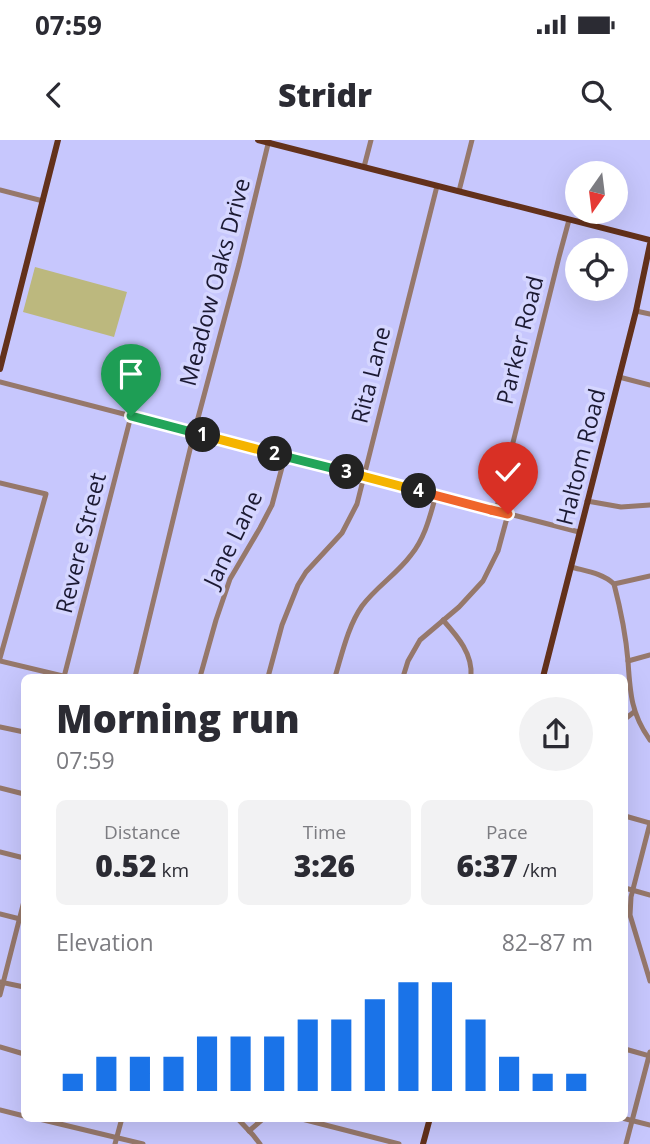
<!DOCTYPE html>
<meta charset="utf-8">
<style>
body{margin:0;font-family:"Open Sans",sans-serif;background:#f2f2f3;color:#2b2b33;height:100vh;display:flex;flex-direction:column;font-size:26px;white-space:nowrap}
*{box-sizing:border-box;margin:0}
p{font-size:23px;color:#7c7c81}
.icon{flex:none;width:38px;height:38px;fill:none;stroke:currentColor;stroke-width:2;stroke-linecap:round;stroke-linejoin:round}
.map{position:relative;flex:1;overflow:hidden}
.sheet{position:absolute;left:21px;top:534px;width:607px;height:448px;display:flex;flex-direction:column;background:#fff;border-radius:10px;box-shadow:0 7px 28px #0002}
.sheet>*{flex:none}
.needle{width:46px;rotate:194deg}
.controls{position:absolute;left:565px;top:21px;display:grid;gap:14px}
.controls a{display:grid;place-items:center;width:63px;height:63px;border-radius:50%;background:#fff;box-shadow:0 7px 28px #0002;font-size:35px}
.pin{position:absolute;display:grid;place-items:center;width:60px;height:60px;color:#fff;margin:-72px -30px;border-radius:50% 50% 50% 0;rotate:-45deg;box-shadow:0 0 7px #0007}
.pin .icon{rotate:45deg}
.km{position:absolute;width:35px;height:35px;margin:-18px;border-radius:50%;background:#222;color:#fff;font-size:19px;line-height:35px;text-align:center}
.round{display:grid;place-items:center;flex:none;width:74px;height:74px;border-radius:37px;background:#f2f2f3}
.overview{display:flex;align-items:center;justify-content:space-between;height:119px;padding:0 35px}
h1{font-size:38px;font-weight:800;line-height:52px}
.figures{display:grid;grid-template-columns:repeat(3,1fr);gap:10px;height:119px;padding:7px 35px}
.figures div{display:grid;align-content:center;border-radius:10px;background:#f2f2f3;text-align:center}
.figures b{font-size:30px;font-weight:800}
.figures small{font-size:19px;font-weight:400}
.figures p{font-size:19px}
.chart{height:196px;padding:14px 35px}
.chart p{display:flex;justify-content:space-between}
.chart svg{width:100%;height:126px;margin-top:7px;stroke:#1a73e8;stroke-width:6}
.status{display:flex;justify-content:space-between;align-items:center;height:49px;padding:0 35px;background:#fff;direction:ltr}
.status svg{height:19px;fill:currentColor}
header{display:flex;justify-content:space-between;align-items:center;height:91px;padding:0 35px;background:#fff;font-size:32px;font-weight:800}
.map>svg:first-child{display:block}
.green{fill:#bcb87e}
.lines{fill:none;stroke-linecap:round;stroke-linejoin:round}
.minor{stroke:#96786b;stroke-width:5}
.major{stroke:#63311b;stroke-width:6}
.split-1-casing{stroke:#fff;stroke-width:14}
.split-2-casing{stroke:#fff;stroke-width:14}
.split-3-casing{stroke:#fff;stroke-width:14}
.split-4-casing{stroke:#fff;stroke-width:14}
.split-5-casing{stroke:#fff;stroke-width:14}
.split-6-casing{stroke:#fff;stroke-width:14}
.split-1{stroke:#22a559;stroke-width:9}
.split-2{stroke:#f5b400;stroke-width:9}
.split-3{stroke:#22a559;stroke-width:9}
.split-4{stroke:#f5b400;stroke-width:9}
.split-5{stroke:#f0652b;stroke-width:9}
.split-6{stroke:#f0652b;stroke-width:9}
.labels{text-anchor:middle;stroke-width:7;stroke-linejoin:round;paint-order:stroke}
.street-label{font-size:23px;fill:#1b1932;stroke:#d5d6ff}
</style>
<div class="status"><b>07:59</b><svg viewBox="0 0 49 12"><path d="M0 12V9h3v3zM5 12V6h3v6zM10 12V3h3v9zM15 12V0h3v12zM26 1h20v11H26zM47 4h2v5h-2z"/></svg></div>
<header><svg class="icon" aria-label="back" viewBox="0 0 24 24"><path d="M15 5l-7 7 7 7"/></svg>Stridr<svg class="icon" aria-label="search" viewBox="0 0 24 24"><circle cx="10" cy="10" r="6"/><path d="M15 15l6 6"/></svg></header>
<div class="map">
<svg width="650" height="1004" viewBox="0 0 650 1004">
<rect width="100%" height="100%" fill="#c7c7fd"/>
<path class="green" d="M35 127 127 152 114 197 23 172Z"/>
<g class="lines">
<g class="minor">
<path d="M364 27 371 0"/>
<path d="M0 50 43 61"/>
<path d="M459 51 472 0"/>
<path d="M636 171 650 174"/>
<path d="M619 237 650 245"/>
<path d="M0 242 579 392"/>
<path d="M0 343 46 354 0 518"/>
<path d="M587 361 621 367 650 365"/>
<path d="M496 371 559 117 569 80"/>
<path d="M571 427C585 431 603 433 614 444L650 436"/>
<path d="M614 444C620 467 626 497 628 521 630 552 631 574 650 600"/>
<path d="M443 480C458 497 473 514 471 537"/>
<path d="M0 521 67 537"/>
<path d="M628 521 650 515"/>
<path d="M64 537 131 276"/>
<path d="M135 537 194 293 239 124 269 0"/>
<path d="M200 537 216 480 230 439 260 388 272 365 285 316"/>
<path d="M268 537 282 485 298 445 306 432 342 393 357 364 437 46"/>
<path d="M335 537C342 514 348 486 362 466 376 447 397 434 411 415 425 398 430 376 436 355"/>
<path d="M403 537 408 521 420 500 459 467 483 441 498 411 508 374"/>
<path d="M625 579 634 572"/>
<path d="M0 587 24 592"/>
<path d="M0 648 24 654"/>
<path d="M625 676 650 683"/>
<path d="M650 683 631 757 630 775 650 841"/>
<path d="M0 712 24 718"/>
<path d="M625 748 650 755"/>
<path d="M0 774 24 780"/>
<path d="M0 842 24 847"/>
<path d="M0 855 24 761"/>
<path d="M0 907 24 914"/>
<path d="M625 909 650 916"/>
<path d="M0 970 24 976"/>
<path d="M35 978 143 1004"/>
<path d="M237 978 253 995 260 1004"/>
<path d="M298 978 399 1004"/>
<path d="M622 978 650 985"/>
<path d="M249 991 264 978"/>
<path d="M115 1004 122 978"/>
<path d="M626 1004 650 912"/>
</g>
<g class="major">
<path d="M258 0 650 100"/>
<path d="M0 229 58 0"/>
<path d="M543 537 636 171 650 104"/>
<path d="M423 1004 430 978"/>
</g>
</g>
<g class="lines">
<g class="split-1-casing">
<path id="split-1" d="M131 276 203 295"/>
</g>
<g class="split-2-casing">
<path id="split-2" d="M203 295 275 314"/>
</g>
<g class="split-3-casing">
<path id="split-3" d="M275 314 347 332"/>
</g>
<g class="split-4-casing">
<path id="split-4" d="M347 332 419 351"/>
</g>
<g class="split-5-casing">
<path id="split-5" d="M419 351 491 370"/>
</g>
<g class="split-6-casing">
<path id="split-6" d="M491 370 508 374"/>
</g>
<use href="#split-1" class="split-1"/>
<use href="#split-2" class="split-2"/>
<use href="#split-3" class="split-3"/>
<use href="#split-4" class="split-4"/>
<use href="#split-5" class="split-5"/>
<use href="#split-6" class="split-6"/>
</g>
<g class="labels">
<g class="street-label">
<text transform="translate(215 142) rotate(-75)" y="8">Meadow Oaks Drive</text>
<text transform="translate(520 200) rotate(-76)" y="8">Parker Road</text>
<text transform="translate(371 235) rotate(-76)" y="8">Rita Lane</text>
<text transform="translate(581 317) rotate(-76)" y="8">Haltom Road</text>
<text transform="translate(233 399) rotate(-64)" y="8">Jane Lane</text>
<text transform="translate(81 403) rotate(-76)" y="8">Revere Street</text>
</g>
</g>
</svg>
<div class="controls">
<a><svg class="needle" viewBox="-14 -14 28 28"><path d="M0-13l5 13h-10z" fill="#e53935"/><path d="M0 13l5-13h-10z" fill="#7c7c81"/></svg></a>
<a><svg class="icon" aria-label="locate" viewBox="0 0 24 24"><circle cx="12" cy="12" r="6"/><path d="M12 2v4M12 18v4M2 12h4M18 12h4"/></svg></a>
</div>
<div class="pin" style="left:131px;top:276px;background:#1e9e55"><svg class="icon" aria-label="arrive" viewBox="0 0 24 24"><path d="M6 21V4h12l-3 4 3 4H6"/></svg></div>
<div class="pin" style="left:508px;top:374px;background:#d93025"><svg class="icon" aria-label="check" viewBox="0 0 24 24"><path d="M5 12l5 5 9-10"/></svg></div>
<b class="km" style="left:203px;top:295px">1</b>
<b class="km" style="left:275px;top:314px">2</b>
<b class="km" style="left:347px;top:332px">3</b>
<b class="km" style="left:419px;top:351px">4</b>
<section class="sheet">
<div class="overview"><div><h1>Morning run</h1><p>07:59</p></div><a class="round"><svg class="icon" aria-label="share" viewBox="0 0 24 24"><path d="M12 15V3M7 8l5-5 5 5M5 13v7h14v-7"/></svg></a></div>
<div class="figures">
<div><p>Distance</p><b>0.52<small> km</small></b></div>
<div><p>Time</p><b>3:26</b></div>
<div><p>Pace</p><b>6:37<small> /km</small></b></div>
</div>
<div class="chart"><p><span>Elevation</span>82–87 m</p>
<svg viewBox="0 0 160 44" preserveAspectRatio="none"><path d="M5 44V38M15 44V32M25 44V32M35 44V32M45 44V25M55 44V25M65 44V25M75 44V19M85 44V19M95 44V12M105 44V6M115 44V6M125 44V19M135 44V32M145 44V38M155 44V38"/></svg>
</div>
</section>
</div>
